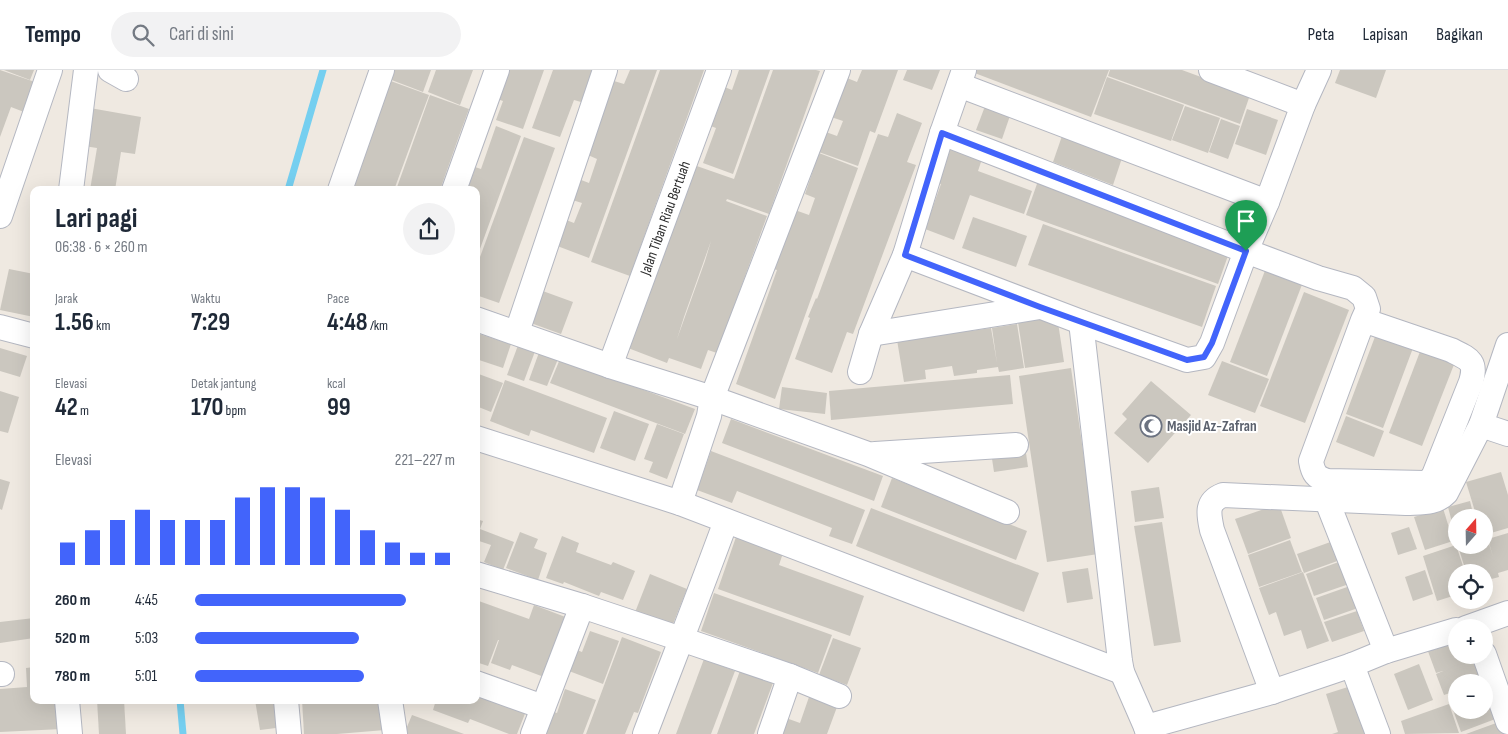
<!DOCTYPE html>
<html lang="id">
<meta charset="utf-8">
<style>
body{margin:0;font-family:"Sofia Sans Condensed",sans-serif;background:#f2f2f3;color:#1f2937;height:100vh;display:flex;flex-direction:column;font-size:19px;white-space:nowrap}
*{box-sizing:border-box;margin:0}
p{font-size:16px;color:#747a83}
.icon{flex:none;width:28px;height:28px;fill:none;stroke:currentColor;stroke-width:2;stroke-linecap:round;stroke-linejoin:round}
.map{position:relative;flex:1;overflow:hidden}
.sheet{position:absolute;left:30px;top:116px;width:450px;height:518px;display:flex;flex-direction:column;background:#fff;border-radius:10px;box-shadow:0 5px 20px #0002}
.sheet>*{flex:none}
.needle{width:32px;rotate:20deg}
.buttons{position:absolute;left:1448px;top:439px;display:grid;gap:10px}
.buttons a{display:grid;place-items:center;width:45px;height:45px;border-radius:50%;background:#fff;box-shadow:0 5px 20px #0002;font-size:25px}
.pin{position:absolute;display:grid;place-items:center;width:42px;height:42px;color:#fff;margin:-51px -21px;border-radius:50% 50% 50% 0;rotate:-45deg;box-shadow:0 0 5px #0007}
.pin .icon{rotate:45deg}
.round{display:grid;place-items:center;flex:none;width:52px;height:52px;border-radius:26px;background:#f2f2f3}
.head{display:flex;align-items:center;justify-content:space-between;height:85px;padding:0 25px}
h1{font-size:28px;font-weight:700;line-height:38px}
.stats{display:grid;grid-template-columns:repeat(3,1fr);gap:8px;height:85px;padding:5px 25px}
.stats div{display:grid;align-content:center}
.stats b{font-size:25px;font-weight:700}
.stats small{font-size:14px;font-weight:400}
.stats p{font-size:14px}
.chart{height:140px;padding:10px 25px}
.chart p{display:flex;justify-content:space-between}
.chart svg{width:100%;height:90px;margin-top:5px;stroke:#4264fb;stroke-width:6}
ul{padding:0 25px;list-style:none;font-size:16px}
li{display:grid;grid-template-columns:80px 60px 1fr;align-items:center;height:38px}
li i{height:12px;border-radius:6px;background:#4264fb}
header{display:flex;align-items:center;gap:30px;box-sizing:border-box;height:70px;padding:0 25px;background:#fff;border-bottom:1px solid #e0e1e3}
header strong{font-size:24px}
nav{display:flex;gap:28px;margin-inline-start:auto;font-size:18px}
.search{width:350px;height:45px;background:#f2f2f3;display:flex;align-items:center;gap:12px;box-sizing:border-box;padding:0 18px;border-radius:28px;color:#747a83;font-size:19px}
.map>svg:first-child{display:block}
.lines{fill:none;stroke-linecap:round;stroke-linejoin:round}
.stream{stroke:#75cff0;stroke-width:7}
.building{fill:#cbc7bf;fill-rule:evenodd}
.minor-casing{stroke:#b4b7c1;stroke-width:26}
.minor{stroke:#fff;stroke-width:24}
.route-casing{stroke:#fff;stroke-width:10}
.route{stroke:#4264fb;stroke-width:6}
.labels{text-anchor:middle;stroke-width:4;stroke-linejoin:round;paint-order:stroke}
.street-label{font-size:15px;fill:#2e2e2e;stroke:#fff}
.worship-label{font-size:15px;font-weight:bold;fill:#5b616d;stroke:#fff;text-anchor:start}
</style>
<header>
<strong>Tempo</strong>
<div class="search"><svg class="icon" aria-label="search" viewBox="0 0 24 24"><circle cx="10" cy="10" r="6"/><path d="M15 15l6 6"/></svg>Cari di sini</div>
<nav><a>Peta</a><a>Lapisan</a><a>Bagikan</a></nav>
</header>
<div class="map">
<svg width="1508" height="664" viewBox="0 0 1508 664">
<rect width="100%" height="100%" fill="#efe9e1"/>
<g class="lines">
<g class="stream">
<path d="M288 120 323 0"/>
<path d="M180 630 183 664"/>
</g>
</g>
<g class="building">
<path d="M0 0 35 12 24 42 11 37 0 67Z"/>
<path d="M4 0H34L30 10Z"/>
<path d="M392 0H431L423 22 389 9Z"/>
<path d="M436 0H473L460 35 428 22Z"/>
<path d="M504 0H544L523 59 496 50 503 31 494 28Z"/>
<path d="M553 0H593L581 32 574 30 560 67 532 58Z"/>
<path d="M630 0H657L589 188 552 174 561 148 574 153 582 133 569 129 576 108 589 113 597 89 588 85 614 11 624 14Z"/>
<path d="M660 0H704L630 206 591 192Z"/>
<path d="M739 0H770L733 104 703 93 716 58 708 55 722 16 732 20Z"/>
<path d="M773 0H816L820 1 769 144 727 129 726 131 767 146 717 283 708 280 701 299 669 288 667 293 628 278 691 94 734 109ZM711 171 705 191 677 269 684 247Z"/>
<path d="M862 0H898L875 63 870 61 858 96 816 81 823 61 837 66 843 51 828 46 842 6 857 12Z"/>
<path d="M907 0H940L932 20 903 10Z"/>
<path d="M973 0H1109L1091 47 972 2Z"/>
<path d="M1110 0H1182L1250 25 1240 54 1221 47 1222 44 1221 47 1108 6Z"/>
<path d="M1340 0H1386L1376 28 1335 13Z"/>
<path d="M1107 7 1184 35 1171 71 1094 44Z"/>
<path d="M388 10 429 25 420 49 394 120H349Z"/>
<path d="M430 25 469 39 459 66 440 120H396Z"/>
<path d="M987 31 1012 40 1002 69 976 60Z"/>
<path d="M1185 36 1220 48 1208 83 1172 70Z"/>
<path d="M90 38 141 47 135 84 121 82 115 120H90L97 78 84 76Z"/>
<path d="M1247 39 1278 50 1266 85 1235 74Z"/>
<path d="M897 43 922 53 907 92 916 95 853 264 847 262 832 303 795 289 810 248 808 247 816 228 817 229 878 64 888 67Z"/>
<path d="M1221 49 1240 56 1228 89 1209 82Z"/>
<path d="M496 56 521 66 476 190V120H460L469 95 481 99Z"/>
<path d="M1062 66 1122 88 1113 115 1053 92Z"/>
<path d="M524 67 555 78 499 233 476 225V198Z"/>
<path d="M953 72 984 83 978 101 1032 121 1024 144 970 125 954 170 925 159 941 114 938 113Z"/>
<path d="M819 83 858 98 775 329 736 314 777 200 771 198 792 139 809 145 815 128 805 124Z"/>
<path d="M1038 111 1230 180 1218 214 1026 145Z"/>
<path d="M973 147 1027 166 1016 197 962 178Z"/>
<path d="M1043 154 1216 216 1202 257 1028 195Z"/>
<path d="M1266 198 1303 212 1267 306 1230 292Z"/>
<path d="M9 199 34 204V247L0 240Z"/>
<path d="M540 220 573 232 561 264 528 252Z"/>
<path d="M1304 222 1349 240 1305 353 1260 336Z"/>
<path d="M1057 246 1064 292 1025 298 1018 252Z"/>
<path d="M969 253 970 261 991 258 997 293 992 258 1017 254 1024 298 999 302 998 297 977 300V303L954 306 952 296 925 300 926 309 904 312 896 264Z"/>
<path d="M476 263 511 274 503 298 476 289Z"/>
<path d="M1376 264 1413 278 1383 358 1346 344Z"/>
<path d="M520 270 537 276 524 311 507 305Z"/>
<path d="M541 277 560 284 547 316 529 310Z"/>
<path d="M0 278 27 286 20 307 0 301Z"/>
<path d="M1421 279 1455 292 1422 376 1389 363Z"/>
<path d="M560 289 695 339 685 364 550 313Z"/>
<path d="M1222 291 1269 309 1255 343 1208 325Z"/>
<path d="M1071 298 1098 484 1047 492 1019 306Z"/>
<path d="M476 303 503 313 491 342 476 336Z"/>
<path d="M1010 305 1013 334 831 350 829 321Z"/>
<path d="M505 310 607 348 594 383 531 360 529 366 490 351Z"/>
<path d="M1151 311 1191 345 1148 393 1114 363 1127 349 1122 344Z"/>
<path d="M782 317 827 323 825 344 779 339Z"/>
<path d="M0 321 19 327 8 363 0 361Z"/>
<path d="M614 341 649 354 635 391 600 378Z"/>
<path d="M1346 346 1384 361 1374 387 1336 372Z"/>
<path d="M731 349 883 406 874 431 722 373Z"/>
<path d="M657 354 684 364 667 409 649 402 653 392 644 389Z"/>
<path d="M1025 376 1028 397 994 402 991 382Z"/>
<path d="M711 381 865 440 852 474 829 466 832 458 737 421 732 433 697 420Z"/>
<path d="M1501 402 1508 425V458L1484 465V448H1477L1466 412Z"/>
<path d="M892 408 1027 461 1016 490 881 437Z"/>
<path d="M0 409 10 412 2 440 0 439Z"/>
<path d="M1159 417 1164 448 1135 452 1131 421Z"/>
<path d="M1470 431 1474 448H1456V459L1454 460 1448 437Z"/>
<path d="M1279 434 1291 468 1248 484 1235 449Z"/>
<path d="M871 438 1039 503 1024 542 856 476Z"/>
<path d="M1443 438 1453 471 1425 480 1414 447Z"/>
<path d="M476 449 483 451 480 459 514 472 503 500 484 492 491 475 476 470Z"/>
<path d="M1162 452 1181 572 1154 576 1134 456Z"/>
<path d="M1409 457 1417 479 1398 485 1391 463Z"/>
<path d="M520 462 538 469 534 478 547 483 538 510 506 498Z"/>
<path d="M1508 463V500L1498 503 1499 507 1484 511V502H1466L1458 476 1484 475V468L1487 467 1493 487 1488 469Z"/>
<path d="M562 466 579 473 576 482 611 495 613 492 635 501 623 530 601 522 599 526 564 512 563 514 546 508Z"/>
<path d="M736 467 783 483 779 495 864 526 850 566 718 519Z"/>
<path d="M1290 470 1302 502 1259 517 1248 485Z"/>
<path d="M1336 470 1343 489 1304 503 1297 484Z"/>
<path d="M1456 475 1465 502H1456V525L1437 531 1423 486Z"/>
<path d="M1344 490 1352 513 1314 526 1306 504Z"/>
<path d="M1088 498 1093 529 1067 533 1062 502Z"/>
<path d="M1425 500 1433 524 1413 531 1405 507Z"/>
<path d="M1303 502 1313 529 1305 532 1313 529 1329 571 1307 579 1301 560 1284 566 1276 542 1269 545 1259 518Z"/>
<path d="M650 504 687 519 671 559 634 545Z"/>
<path d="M1350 516 1358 538 1324 550 1316 528Z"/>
<path d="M714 523 832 565 818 603 701 561Z"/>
<path d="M476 530 529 549 534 535 568 548 544 607 512 595 510 600 491 593 499 570H498L488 596 476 592Z"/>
<path d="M1357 541 1364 561 1332 572 1324 552Z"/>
<path d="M34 548V568L0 573V552Z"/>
<path d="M590 561 619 571 603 614 569 601 577 580 582 582Z"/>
<path d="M1456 565V585H1472L1482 612H1456V621L1444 625 1436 604 1443 601 1436 603 1426 576Z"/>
<path d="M622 567 661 582 638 643 634 642 625 664H586Z"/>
<path d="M833 568 861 578 847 615 819 605Z"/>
<path d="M704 589 735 601 711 664H676Z"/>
<path d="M1419 594 1433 630 1408 640 1394 604Z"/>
<path d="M34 597V630H60L62 659 0 662V619L27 617 26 598Z"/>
<path d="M741 598 774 610 754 664H717Z"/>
<path d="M1484 612 1498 648 1461 662 1448 626 1456 623V640H1484Z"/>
<path d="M1351 616 1371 664H1332L1338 662 1326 624Z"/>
<path d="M476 617 528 636 517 664H509L470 649 468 653 433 640 436 630H476Z"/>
<path d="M565 619 596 630 583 664H545L554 642 557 643Z"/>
<path d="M809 627 837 637 827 664H780L786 648 800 653Z"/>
<path d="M97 630H124L126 664H99Z"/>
<path d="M255 630H280L284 657 260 660Z"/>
<path d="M302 630H383L385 660 337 664H304Z"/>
<path d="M1449 634 1459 663 1405 664 1401 651Z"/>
<path d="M412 645 464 664H404Z"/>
<path d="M1499 652 1504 664H1466Z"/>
</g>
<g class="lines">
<g class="minor-casing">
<g id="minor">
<path d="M110 0 126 9"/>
<path d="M1211 0 1303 35"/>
<path d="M959 15 1267 132"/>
<path d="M942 63 1246 181 1318 208 1353 218 1364 227 1368 239 1363 250 1311 391C1313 403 1316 408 1328 411L1425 413 1430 411 1434 405 1471 312C1477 291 1469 289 1451 280L1363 250"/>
<path d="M71 120 86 0"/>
<path d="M340 120 382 0"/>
<path d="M454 120 497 0"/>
<path d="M0 146 50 0"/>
<path d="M905 185 1081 252 1187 290 1204 287 1212 273 1246 181 1267 132 1303 35 1319 0"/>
<path d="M476 249 610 296 712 328 868 384 1007 442"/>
<path d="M1081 252 1120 591 1122 602 1146 657 1148 664"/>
<path d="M0 257 34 266"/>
<path d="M517 262 605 0"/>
<path d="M871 264 1040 237"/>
<path d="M610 296 719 0"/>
<path d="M860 302 871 264 905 185 942 63 964 0"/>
<path d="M1481 355 1508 364"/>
<path d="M476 368 680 433 1122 602"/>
<path d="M875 384 1016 375"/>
<path d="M1327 431 1386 581"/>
<path d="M680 433 709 346 712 328 838 0"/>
<path d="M476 504 582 536 681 569 790 606 839 626"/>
<path d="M1466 558 1508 543"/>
<path d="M1484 584 1508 652"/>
<path d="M1352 595 1378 664"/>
<path d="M0 604H2"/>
<path d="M476 613 543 637"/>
<path d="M1272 622 1212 460C1209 445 1205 432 1223 425L1406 433C1420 432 1436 434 1446 423L1481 355 1508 275"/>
<path d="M67 630 70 664"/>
<path d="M286 630 289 664"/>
<path d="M390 630 395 664"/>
<path d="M1146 657 1272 622 1352 595 1386 581 1456 560"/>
<path d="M533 664 582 536"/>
<path d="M645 664C672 593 700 522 726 451"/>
<path d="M770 664 790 606"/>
</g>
</g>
<use href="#minor" class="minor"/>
</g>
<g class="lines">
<g class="route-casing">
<path id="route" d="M942 63 1246 181 1212 273 1204 287 1187 290 1040 237 905 185Z"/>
</g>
<use href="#route" class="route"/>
</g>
<defs>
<g id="mosque-ring" transform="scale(1.125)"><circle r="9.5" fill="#fff" stroke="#6b7280" stroke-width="1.5"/><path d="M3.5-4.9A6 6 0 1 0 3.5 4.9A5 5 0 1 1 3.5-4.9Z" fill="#6b7280"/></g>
</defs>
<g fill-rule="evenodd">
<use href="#mosque-ring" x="1151" y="356"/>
</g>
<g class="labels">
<g class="street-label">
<text transform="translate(665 148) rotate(-70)" y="5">Jalan Tiban Riau Bertuah</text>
</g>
<g class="worship-label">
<text x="1167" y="361">Masjid Az-Zafran</text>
</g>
</g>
</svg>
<div class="buttons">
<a><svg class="needle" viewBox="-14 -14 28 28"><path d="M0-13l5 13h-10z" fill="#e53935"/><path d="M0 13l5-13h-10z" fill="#747a83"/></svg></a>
<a><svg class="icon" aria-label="locate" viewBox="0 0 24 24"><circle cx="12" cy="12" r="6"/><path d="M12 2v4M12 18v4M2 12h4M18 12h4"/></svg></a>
<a>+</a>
<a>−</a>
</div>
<div class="pin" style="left:1246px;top:181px;background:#1e9e55"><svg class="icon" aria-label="arrive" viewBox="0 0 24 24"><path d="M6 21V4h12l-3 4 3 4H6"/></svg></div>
<section class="sheet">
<div class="head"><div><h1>Lari pagi</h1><p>06:38 · 6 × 260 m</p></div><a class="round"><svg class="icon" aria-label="share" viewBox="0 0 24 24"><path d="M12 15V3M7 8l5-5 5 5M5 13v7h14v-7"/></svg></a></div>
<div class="stats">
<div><p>Jarak</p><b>1.56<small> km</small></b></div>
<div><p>Waktu</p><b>7:29</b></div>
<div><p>Pace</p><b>4:48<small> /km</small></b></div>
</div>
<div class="stats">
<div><p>Elevasi</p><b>42<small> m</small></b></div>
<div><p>Detak jantung</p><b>170<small> bpm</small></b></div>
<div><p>kcal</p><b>99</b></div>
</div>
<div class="chart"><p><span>Elevasi</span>221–227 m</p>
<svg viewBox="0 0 160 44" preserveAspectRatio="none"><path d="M5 44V33M15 44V27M25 44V22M35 44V17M45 44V22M55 44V22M65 44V22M75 44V11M85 44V6M95 44V6M105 44V11M115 44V17M125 44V27M135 44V33M145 44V38M155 44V38"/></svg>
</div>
<ul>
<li><b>260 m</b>4:45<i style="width:81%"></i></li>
<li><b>520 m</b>5:03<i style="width:63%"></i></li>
<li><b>780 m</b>5:01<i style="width:65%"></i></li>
</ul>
</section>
</div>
